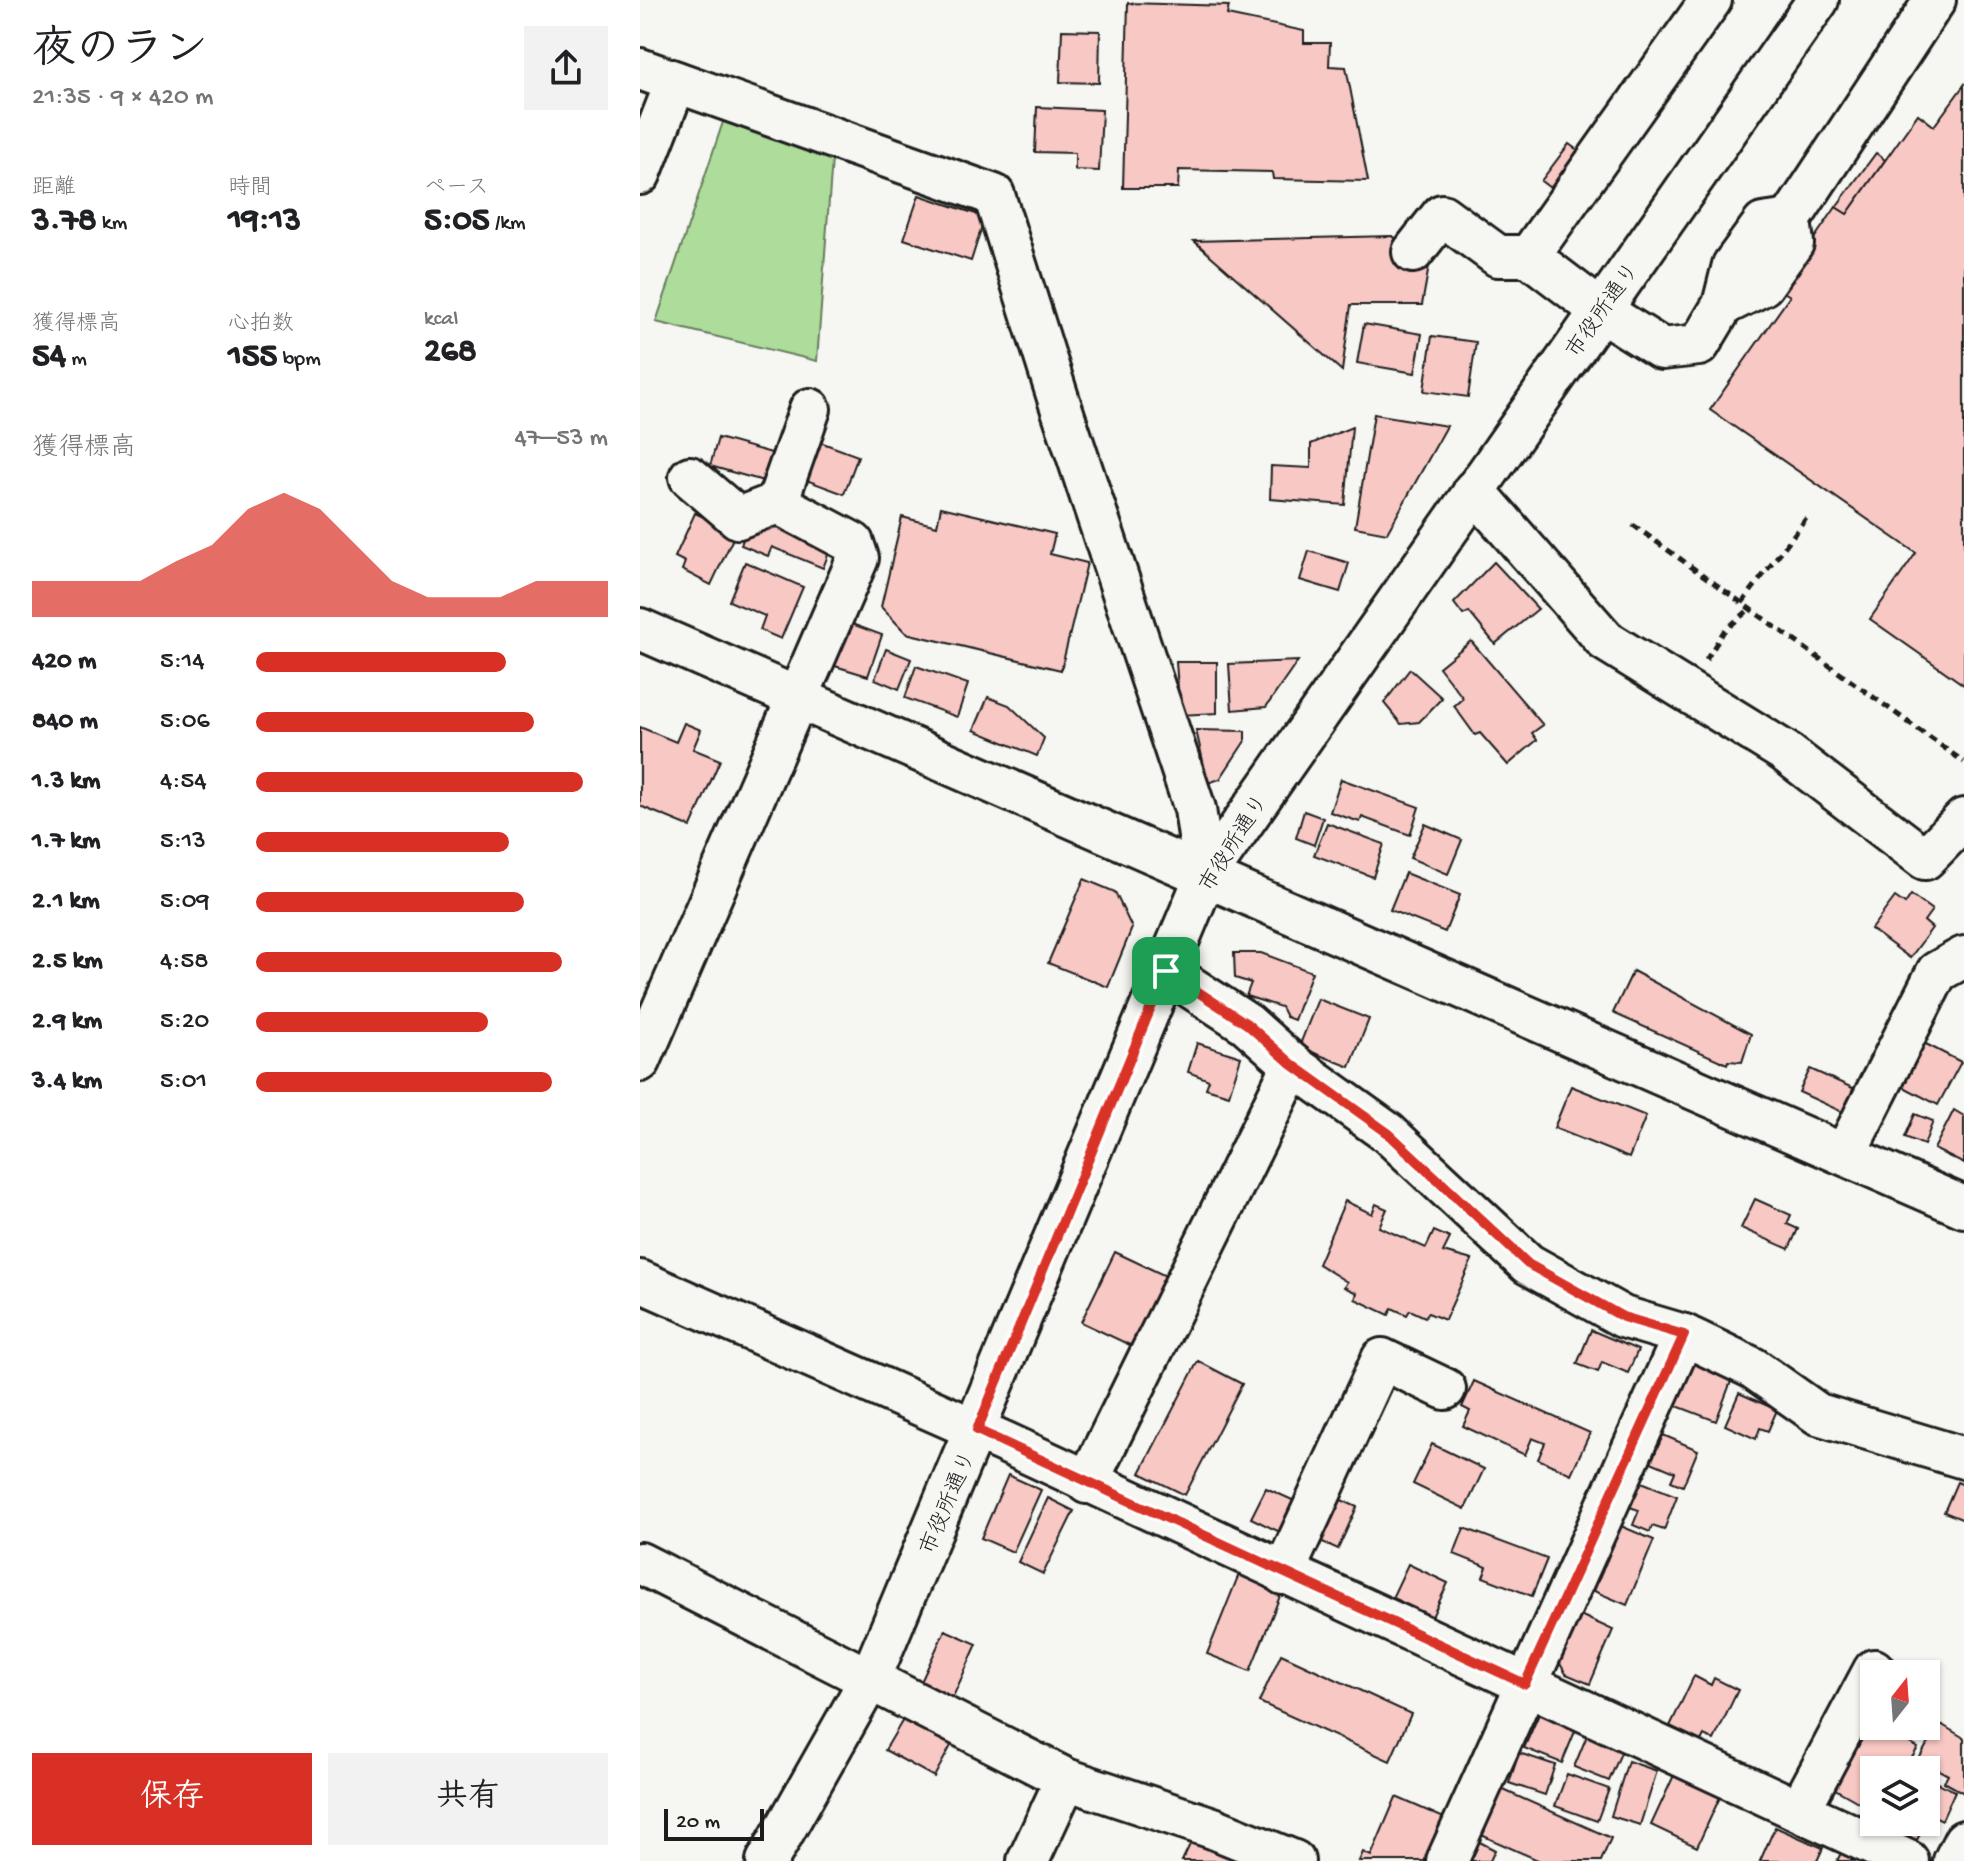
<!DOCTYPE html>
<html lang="ja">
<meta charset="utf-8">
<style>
body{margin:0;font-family:"Gochi Hand","Klee One",sans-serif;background:#f2f2f2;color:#202124;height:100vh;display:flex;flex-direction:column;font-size:30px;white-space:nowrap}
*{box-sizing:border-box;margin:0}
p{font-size:26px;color:#757577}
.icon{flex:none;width:44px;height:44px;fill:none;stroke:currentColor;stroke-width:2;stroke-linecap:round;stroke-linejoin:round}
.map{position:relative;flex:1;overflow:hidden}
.side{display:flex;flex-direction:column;background:#fff;width:640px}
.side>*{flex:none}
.needle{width:52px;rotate:17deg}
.controls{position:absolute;left:1220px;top:1660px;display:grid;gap:16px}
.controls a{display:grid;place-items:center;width:80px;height:80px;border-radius:0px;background:#fff;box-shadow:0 2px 6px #0004;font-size:40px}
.scale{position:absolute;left:24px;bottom:20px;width:100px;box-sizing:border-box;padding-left:8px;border:4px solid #1c1c1c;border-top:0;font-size:22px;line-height:28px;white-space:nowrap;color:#1c1c1c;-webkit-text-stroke:6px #f6f6f2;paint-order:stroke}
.pin{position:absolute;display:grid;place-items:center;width:68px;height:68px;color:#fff;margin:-34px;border-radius:16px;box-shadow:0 4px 12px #0006}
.round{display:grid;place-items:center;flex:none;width:84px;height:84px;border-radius:0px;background:#f2f2f2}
.head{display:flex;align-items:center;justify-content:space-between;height:136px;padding:0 32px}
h1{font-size:44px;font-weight:700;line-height:60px}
.stats{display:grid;grid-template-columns:repeat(3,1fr);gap:12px;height:136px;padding:8px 32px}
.stats div{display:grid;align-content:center}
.stats b{font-size:34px;font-weight:700}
.stats small{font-size:22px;font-weight:400}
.stats p{font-size:22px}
.chart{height:224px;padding:16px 32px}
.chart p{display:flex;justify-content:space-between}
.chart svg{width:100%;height:144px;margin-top:8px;fill:#d93025;opacity:.7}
.button{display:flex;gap:16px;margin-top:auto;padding:16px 32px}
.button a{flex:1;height:92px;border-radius:0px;background:#d93025;color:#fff;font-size:32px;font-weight:700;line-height:92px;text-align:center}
.button a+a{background:#f2f2f2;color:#202124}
ul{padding:0 32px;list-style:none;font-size:26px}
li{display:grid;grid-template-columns:128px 96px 1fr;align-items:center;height:60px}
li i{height:20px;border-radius:10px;background:#d93025}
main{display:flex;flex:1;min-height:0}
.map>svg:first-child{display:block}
.green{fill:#aedc9b;stroke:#657c5c;stroke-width:2}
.building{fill:#f8c8c4;stroke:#1c1c1c;stroke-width:2}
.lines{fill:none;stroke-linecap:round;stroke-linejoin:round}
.minor-casing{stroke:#1c1c1c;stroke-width:46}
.path{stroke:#1c1c1c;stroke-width:5;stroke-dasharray:8 6;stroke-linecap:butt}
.minor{stroke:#f6f6f2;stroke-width:40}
.route-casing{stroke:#fff;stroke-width:16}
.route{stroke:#d93025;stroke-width:10}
.labels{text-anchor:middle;stroke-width:6;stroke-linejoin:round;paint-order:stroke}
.street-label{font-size:22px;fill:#1c1c1c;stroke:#f6f6f2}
</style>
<main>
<section class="side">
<div class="head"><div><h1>夜のラン</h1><p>21:35 · 9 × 420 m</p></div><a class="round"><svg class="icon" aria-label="share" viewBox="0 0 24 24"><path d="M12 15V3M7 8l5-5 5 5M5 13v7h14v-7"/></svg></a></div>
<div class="stats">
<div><p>距離</p><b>3.78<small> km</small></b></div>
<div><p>時間</p><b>19:13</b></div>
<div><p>ペース</p><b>5:05<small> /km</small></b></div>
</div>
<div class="stats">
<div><p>獲得標高</p><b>54<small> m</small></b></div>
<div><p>心拍数</p><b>155<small> bpm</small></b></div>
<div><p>kcal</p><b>268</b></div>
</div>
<div class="chart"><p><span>獲得標高</span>47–53 m</p>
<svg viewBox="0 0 160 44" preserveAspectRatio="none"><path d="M0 44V33L10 33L20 33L30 33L40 27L50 22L60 11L70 6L80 11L90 22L100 33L110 38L120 38L130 38L140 33L150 33L160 33V44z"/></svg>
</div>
<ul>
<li><b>420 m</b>5:14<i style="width:71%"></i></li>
<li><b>840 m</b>5:06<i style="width:79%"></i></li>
<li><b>1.3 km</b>4:54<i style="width:93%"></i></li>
<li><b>1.7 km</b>5:13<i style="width:72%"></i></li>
<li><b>2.1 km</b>5:09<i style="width:76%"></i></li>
<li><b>2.5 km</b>4:58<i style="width:87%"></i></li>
<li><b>2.9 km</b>5:20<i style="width:66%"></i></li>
<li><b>3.4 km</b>5:01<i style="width:84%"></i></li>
</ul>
<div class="button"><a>保存</a><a>共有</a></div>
</section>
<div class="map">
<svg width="1324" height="1861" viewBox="0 0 1324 1861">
<rect width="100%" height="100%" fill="#f6f6f2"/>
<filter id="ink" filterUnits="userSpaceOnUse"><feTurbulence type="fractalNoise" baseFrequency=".0125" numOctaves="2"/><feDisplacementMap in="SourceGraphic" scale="16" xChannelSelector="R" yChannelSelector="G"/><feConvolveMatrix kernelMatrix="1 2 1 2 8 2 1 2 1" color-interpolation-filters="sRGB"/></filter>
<g filter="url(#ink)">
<path class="green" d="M85 116 192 159 177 361 16 322Z"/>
<g class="building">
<path d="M488 3 589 6 587 15 664 31V43H690L689 66 706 67 728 181 633 179 632 172 539 170 538 188H483Z"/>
<path d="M422 30 460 31 459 83 420 82Z"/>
<path d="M1324 85V685L1230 619 1276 553 1070 410 1150 296 1139 289 1196 207 1207 214 1278 114 1294 126Z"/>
<path d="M397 107 462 110 459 171 435 170V153L395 152Z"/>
<path d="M929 144 958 165 930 203 901 181Z"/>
<path d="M1236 153 1245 160 1207 214 1196 207Z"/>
<path d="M279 195 345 217 331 261 264 239Z"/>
<path d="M752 236 789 266 782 305H711L702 371 554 241Z"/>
<path d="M724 324 782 334 775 373 717 363Z"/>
<path d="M792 336 836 342 828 397 784 391Z"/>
<path d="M734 414 807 426 747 533 715 527Z"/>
<path d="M712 427 705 505 630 499 631 466 671 468V444Z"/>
<path d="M78 438 135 454 127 482 70 466Z"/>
<path d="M180 442 218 456 204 494 166 480Z"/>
<path d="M301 507 415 534 410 554 447 563 421 670 266 633 241 607 262 517 297 526Z"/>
<path d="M55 513 96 532 71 585 42 570 45 562 35 557Z"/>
<path d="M135 523 191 547 183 568 132 547 128 556 101 545 105 534Z"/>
<path d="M669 551 709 563 700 592 660 580Z"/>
<path d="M105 562 163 587 141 639 120 630 125 616 89 601Z"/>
<path d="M854 562 898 609 855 644 829 612 823 615 814 603Z"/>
<path d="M209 623 242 635 228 676 195 666Z"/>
<path d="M831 641 903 725 892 733 897 740 868 765 840 733 835 735 814 706 823 698 799 667Z"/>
<path d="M246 649 271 659 259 689 235 679Z"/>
<path d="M658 661 626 707 592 710 589 664Z"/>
<path d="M536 662H577V713L540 715Z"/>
<path d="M276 666 328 684 317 717 265 698Z"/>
<path d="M770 669 802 698 779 722 761 724 744 703Z"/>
<path d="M348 697 369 705 404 738 397 756 334 730Z"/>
<path d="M44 723 61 730 53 749 80 760 51 827 0 806V727L36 742Z"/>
<path d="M556 730 605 731V741L580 779 568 783Z"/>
<path d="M701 779 779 807 770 835 722 817 720 822 690 812Z"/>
<path d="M664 811 683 818 674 845 656 838Z"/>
<path d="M687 823 744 844 733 877 674 855Z"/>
<path d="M785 824 822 840 808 874 770 858Z"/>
<path d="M765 873 820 895 805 932 750 910Z"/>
<path d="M444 879 475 892 492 928 468 987 408 963Z"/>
<path d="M1271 895 1292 910 1284 921 1292 928 1270 958 1231 929 1255 897 1265 904Z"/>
<path d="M594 953H621L672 972 654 1020 646 1017 641 1007 606 996 611 983 595 978Z"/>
<path d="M993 971 1111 1034 1102 1062 1088 1061 1087 1064 973 1013Z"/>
<path d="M678 999 729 1019 710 1067 659 1047Z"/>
<path d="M1282 1042 1321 1062 1298 1105 1260 1085Z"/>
<path d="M557 1043 601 1057 589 1095 566 1088 569 1080 548 1072Z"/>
<path d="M1170 1069 1224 1093 1213 1117 1159 1092Z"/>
<path d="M931 1086 1006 1116 989 1158 914 1128Z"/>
<path d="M1314 1110 1324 1116V1164L1294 1149Z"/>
<path d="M1275 1114 1293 1121 1284 1145 1265 1137Z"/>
<path d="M1115 1199 1151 1215 1147 1224 1158 1229 1149 1249 1101 1228Z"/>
<path d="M705 1201 732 1214 736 1204 747 1209 739 1227 786 1248 794 1231 810 1238 803 1252 832 1260 805 1320 788 1313 785 1317 770 1310 767 1315 752 1308 749 1315 715 1299 717 1293 704 1287 707 1282 678 1264Z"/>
<path d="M475 1252 530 1278 496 1348 441 1322Z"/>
<path d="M951 1330 998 1350 988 1373 962 1362 958 1372 937 1364Z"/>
<path d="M1050 1359 1093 1376 1076 1421 1034 1405Z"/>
<path d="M558 1361 602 1384 545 1495 500 1473Z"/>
<path d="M834 1381 950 1433 931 1474 898 1459 905 1443 892 1438 885 1455 823 1426 830 1411 822 1407Z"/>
<path d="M1099 1393 1137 1410 1128 1431 1120 1428 1116 1439 1085 1425Z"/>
<path d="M1023 1435 1058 1450 1043 1486 1031 1481 1035 1472 1011 1462Z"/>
<path d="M792 1444 844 1469 825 1509 773 1484Z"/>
<path d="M368 1475 401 1490 373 1552 341 1538Z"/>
<path d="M999 1481 1037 1496 1024 1530 1012 1526 1010 1532 993 1525 999 1510 990 1507Z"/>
<path d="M1317 1482 1324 1485V1520L1304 1512Z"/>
<path d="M626 1488 659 1503 644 1534 611 1518Z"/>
<path d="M408 1498 434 1511 403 1574 378 1562Z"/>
<path d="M697 1498 717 1507 698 1549 678 1540Z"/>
<path d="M981 1526 1014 1540 987 1605 954 1591Z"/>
<path d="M824 1528 907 1559 892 1596 843 1577 847 1567 814 1554Z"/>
<path d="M768 1564 808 1583 791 1619 751 1600Z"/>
<path d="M599 1574 642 1591 610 1671 567 1654Z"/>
<path d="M940 1615 973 1630 950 1684 926 1674 919 1662Z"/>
<path d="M305 1630 337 1644 312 1699 280 1684Z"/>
<path d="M641 1654 771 1714 750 1761 619 1702Z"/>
<path d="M1054 1676 1071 1685 1074 1678 1098 1690 1074 1740 1064 1735 1061 1741 1030 1726Z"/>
<path d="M899 1714 936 1729 922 1763 884 1748Z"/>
<path d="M264 1718 312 1744 294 1777 245 1750Z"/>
<path d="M1227 1718 1234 1726H1240L1278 1748 1264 1770H1234V1811L1188 1785Z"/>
<path d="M1299 1723 1324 1738V1793L1304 1782 1308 1775 1279 1759Z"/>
<path d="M948 1733 983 1748 969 1781 934 1767Z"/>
<path d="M879 1753 915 1765 905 1795 869 1783Z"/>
<path d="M988 1761 1017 1771 1000 1825 971 1816Z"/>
<path d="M1035 1773 1081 1795 1057 1847 1011 1825Z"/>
<path d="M927 1774 969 1789 957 1821 915 1806Z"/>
<path d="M1286 1778 1315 1791 1302 1820 1290 1814 1286 1822Z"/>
<path d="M859 1788 971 1838 961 1861H900L839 1834Z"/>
<path d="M756 1797 804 1818 785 1861H719L723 1852 731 1856Z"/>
<path d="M1250 1822H1286L1277 1840 1248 1827Z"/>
<path d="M1135 1827 1183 1848 1177 1861H1120Z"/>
<path d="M553 1838 600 1861H542Z"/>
<path d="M836 1840 855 1850 850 1861H825Z"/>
<path d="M1202 1851 1223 1861H1197Z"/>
</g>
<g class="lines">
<g class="minor-casing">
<g id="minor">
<path d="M0 69 354 195 418 398 555 809 565 877"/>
<path d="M0 174 36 82"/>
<path d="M1150 220 1295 0"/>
<path d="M773 252 802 215 858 256H889L960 310 1022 349 1059 345 1083 305 1093 265 1123 224 1150 220 1153 243 1123 285 1083 305"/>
<path d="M889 256 1071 0"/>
<path d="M834 490 966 641 1144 751 1285 859 1324 819"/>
<path d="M137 503 170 409"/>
<path d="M0 629 1324 1207"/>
<path d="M526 971 607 1024 653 1065 748 1133 888 1264 983 1317 1044 1335 1113 1368 1178 1414 1324 1458"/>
<path d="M0 1061 218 558 213 543 137 503 98 518 50 477"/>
<path d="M1205 1154 1297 972 1324 957"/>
<path d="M0 1281 366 1443 1268 1861"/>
<path d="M447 1483 653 1065"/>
<path d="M0 1563 426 1779 573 1828 654 1861"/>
<path d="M643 1574 742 1359 805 1389"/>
<path d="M1160 1809 1234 1670"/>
<path d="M127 1861 230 1679 565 877 1178 0"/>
<path d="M388 1861 426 1779"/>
<path d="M807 1861 1044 1335"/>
<path d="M1314 1861 1324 1841"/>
</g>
</g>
<g class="path">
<path d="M993 525 1324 762"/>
<path d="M1102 603 1168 516"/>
<path d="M1066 660 1084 631 1110 609"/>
</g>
<use href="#minor" class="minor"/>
</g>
</g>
<g class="lines" filter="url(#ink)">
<g class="route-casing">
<path id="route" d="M526 971 607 1024 653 1065 748 1133 888 1264 983 1317 1044 1335 885 1684 337 1430Z"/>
</g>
<use href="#route" class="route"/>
</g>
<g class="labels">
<g class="street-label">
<text transform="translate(961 309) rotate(-55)" y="8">市役所通り</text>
<text transform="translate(592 842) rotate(-58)" y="8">市役所通り</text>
<text transform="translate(306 1502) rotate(-67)" y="8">市役所通り</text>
</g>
</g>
</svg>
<div class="controls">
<a><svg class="needle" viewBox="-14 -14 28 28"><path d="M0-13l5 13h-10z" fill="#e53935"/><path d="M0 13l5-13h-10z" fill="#757577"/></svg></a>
<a><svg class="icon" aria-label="layers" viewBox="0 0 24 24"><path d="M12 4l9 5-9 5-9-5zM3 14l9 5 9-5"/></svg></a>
</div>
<div class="scale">20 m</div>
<div class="pin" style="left:526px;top:971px;background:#1e9e55"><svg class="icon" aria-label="arrive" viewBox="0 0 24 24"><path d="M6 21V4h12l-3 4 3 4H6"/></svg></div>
</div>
</main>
